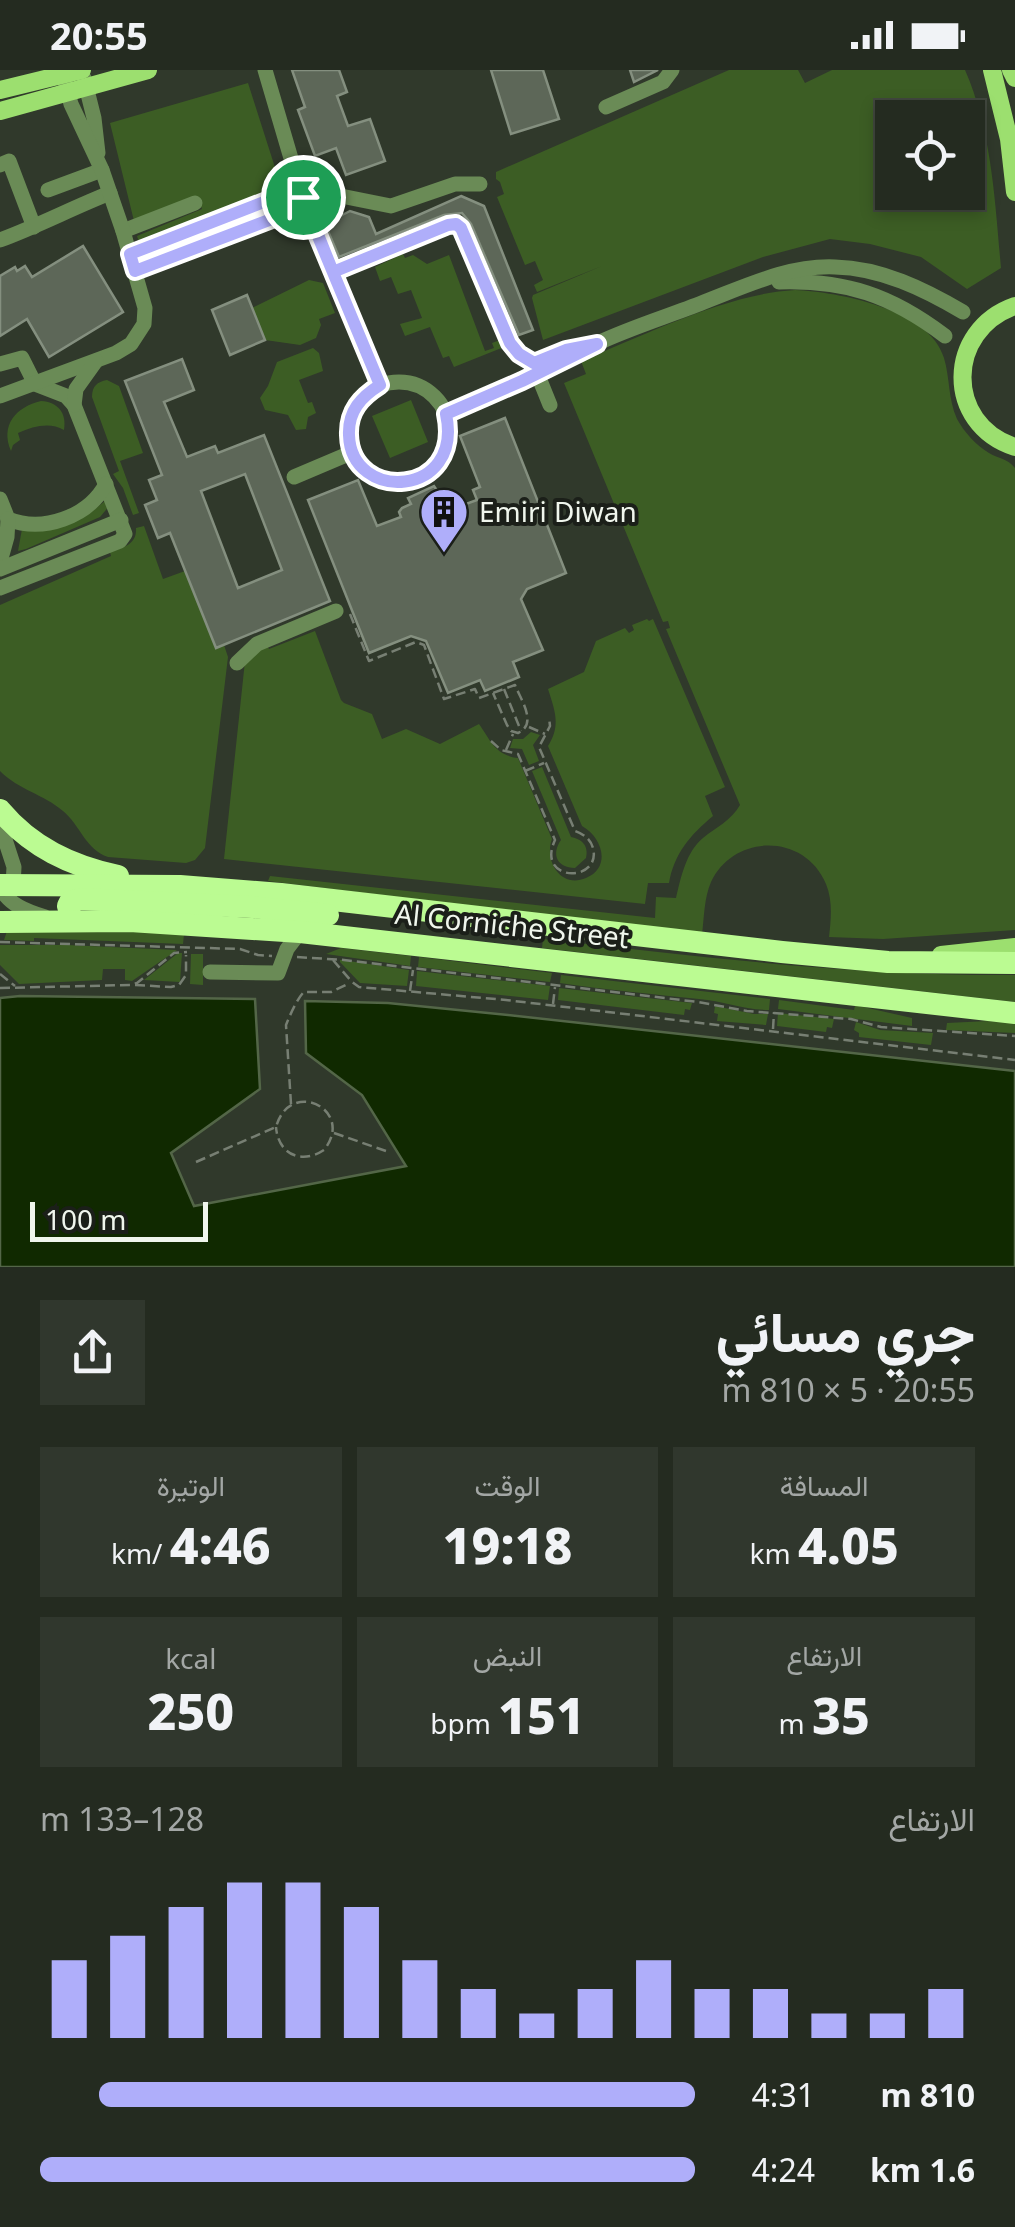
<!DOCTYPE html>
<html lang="ar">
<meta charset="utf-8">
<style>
body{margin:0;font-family:"Noto Sans",Vazirmatn,sans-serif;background:#30372d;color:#f1f3f6;direction:rtl;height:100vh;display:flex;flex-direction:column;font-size:38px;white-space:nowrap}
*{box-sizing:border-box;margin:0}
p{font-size:32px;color:#a3a7a5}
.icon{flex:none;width:55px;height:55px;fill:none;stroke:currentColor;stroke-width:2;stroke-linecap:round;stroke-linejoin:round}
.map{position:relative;height:1197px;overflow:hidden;direction:ltr}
.drawer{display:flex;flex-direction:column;background:#242b20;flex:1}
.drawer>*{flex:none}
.fabs{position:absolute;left:875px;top:30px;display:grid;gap:20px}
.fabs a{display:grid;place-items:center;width:110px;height:110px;border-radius:0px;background:#242b20;box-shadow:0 5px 15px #0003,0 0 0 2px #41473e;font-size:50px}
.scale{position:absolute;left:30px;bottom:25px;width:178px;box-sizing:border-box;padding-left:10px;border:5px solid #f0f6ed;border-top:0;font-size:28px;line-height:35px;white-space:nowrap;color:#f0f6ed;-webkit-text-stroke:8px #1b1f19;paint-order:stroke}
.pin{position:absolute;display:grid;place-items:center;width:85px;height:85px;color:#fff;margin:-42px;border:5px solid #fff;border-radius:50%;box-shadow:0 2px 10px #0007}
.round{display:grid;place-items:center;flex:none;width:105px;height:105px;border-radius:0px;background:#30372d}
.headline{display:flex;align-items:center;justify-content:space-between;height:170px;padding:0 40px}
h1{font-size:55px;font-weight:800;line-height:75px}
.stats{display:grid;grid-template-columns:repeat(3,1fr);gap:15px;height:170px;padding:10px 40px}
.stats div{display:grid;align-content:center;border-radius:0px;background:#30372d;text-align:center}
.stats b{font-size:50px;font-weight:800}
.stats small{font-size:28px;font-weight:400}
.stats p{font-size:28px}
.chart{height:280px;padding:20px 40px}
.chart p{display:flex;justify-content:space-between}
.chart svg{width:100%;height:180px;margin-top:10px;stroke:#afaefa;stroke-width:6}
ul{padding:0 40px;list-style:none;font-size:32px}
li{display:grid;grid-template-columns:160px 120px 1fr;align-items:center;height:75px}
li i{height:25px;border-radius:12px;background:#afaefa}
.status{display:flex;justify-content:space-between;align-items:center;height:70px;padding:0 50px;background:#242b20;direction:ltr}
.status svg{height:28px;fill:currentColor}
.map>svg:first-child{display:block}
.green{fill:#3c5d24;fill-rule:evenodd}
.water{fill:#102900;stroke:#536647;stroke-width:2.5}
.building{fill:#5d6758;stroke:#848f7f;stroke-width:2.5;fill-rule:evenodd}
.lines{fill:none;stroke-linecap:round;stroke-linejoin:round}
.path{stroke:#777f73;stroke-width:2.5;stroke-dasharray:10 5;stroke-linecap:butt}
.minor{stroke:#6a8b56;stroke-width:15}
.major{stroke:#9cdf6f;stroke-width:18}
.highway{stroke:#bbfb92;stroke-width:22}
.route-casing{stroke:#fff;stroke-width:20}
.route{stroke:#afaefa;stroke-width:12}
.labels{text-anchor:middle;stroke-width:8;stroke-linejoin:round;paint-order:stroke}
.poi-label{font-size:28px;fill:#f0f6ed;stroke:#1b1f19;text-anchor:start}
.street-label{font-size:28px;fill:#f0f6ed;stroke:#1b1f19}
</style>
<div class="status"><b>20:55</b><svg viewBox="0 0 49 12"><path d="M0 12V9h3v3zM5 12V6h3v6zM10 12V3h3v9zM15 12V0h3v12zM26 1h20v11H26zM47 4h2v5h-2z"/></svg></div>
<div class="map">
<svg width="1015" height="1197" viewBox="0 0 1015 1197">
<rect width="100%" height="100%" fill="#30392b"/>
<g class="green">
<path d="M729 0H798L805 13 832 0H965C992 61 995 133 1001 198L967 219 921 187 870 174 830 169 763 187 543 270 532 228 533 225 602 196 537 222 534 215 543 210 535 191 525 195 497 127 504 124 500 112 496 109V102ZM892 48H968V122H892Z"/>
<path d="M248 13 279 110 273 123 140 175 137 166 202 139 196 126 134 151 110 53Z"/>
<path d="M248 141 251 149 179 176 176 168Z"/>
<path d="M403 184 405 188 413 185 427 194 449 185 485 281 494 278 492 273 500 270 504 277 454 297 449 286 443 288 430 257 405 266 400 254 422 248 411 220 398 224 391 207 380 211 375 197Z"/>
<path d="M309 210 323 213 335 243 319 249 321 255 316 268 300 275 265 270 252 238Z"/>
<path d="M795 220C838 222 930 239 944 288 950 308 948 329 957 349 964 362 976 375 989 383 999 389 1007 388 1015 398V860L883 869 829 867C831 849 833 831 826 814 805 763 734 763 711 812 704 828 704 849 702 865L268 811 270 806 655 848 656 827 676 828C681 807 686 782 703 768 716 757 731 751 740 735L666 559 670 558 668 551 663 552 564 313 586 304 581 291C645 265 726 224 795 220Z"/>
<path d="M313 278 319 283 323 301 299 310 308 333 312 332 316 343 308 347 306 359 296 360 288 345 265 340 260 328 268 316 277 292Z"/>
<path d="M107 310 119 316 143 383 120 391 139 443 133 445 123 418 113 404 119 401 92 327C92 316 97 312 107 310Z"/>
<path d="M411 330 428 372 390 388 372 346Z"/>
<path d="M41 331C58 332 67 343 64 360 50 352 34 356 18 363L20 370 13 375 11 381C0 355 16 337 41 331Z"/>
<path d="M105 431 110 435 100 447 26 479 18 481 22 459 90 443Z"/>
<path d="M144 456 163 509 185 501 215 577 224 575 228 587 205 778 195 790 186 793 108 787C86 780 80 755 63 741 43 724 19 720 0 701V535L111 486 110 482C123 477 137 475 136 458Z"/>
<path d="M647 549 649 551 653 549 725 717 705 726 713 746C690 765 674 784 669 813H648L645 834 224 789 245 591 266 573 269 579 315 561 341 630 344 633 372 644 382 669 406 659 440 674 479 654C491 671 495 685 518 688L552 769C544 790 560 819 586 808 612 797 602 767 582 756L548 676C561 655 555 641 548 619L584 602 596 571 625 558 629 563 634 560 632 555Z"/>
<path d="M531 662 540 665 533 675 539 691 529 695 522 679 510 678 513 669H523Z"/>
<path d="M542 697 571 767C582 769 589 776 586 788L575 798C557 798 551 784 561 770L532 701Z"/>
<path d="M107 860 184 864 183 874 34 868V871L4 870 7 861Z"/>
<path d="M543 869C700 887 857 906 1015 905V932L542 878Z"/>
<path d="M0 875H67L177 880 132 911 125 910V899H103L102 910 19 914 0 895Z"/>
<path d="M341 878 411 886 410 896 326 884Z"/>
<path d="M178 883H182L180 912 144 910Z"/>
<path d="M191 884H203V915L190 914Z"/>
<path d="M419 887 552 903 550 912 418 897Z"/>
<path d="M342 890 409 900 407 916 360 913 340 892V890Z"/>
<path d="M417 901 550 916 548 930 416 916Z"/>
<path d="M561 905 770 929 769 940C745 940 723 931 699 929 653 924 606 920 560 913Z"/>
<path d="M559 918 692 933 690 940 685 939 684 945 558 930Z"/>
<path d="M779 930 854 940 855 936H859L912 948V956L778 939Z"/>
<path d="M715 936 754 944H768L766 955 717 951 718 944 714 943Z"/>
<path d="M778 943 834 949 832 958 827 957 826 962 777 956Z"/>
<path d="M988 951 1015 953V963L946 960 947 953Z"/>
<path d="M856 952 880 960 933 963 931 975 859 967V963L854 960Z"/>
</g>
<path class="water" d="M20 926 255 929 260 1019 171 1083 194 1136 406 1096 362 1025 306 983 305 931 388 933 508 945 1015 1001V1197H0V928Z"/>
<g class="building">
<path d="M292 0H339L347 22 337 26 348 56 370 49 385 91 346 105 336 78 315 86 298 40 305 37Z"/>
<path d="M491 0H543L559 49 511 64Z"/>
<path d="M630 0H658L634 12Z"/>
<path d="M461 126 484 136 533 260 519 265 471 154 462 143 444 145 339 187 325 154 350 141 369 147 376 164Z"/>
<path d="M83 176 123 242 49 287 27 249 0 266V206L15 197 17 201 25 196 32 207Z"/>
<path d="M247 225 265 270 230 285 212 240Z"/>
<path d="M182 289 194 320 164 332 187 387 215 376 218 383 264 365 330 531 216 578 170 463 158 468 145 435 157 430 149 410 162 405 125 311ZM245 404 282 500 238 518 201 421Z"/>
<path d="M505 348 566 503 527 519 521 529 543 580 513 592 519 607 485 621 480 610 448 623 426 571 411 566 369 583 308 430 358 410 377 456 401 447 399 442 402 438 411 434 408 428 434 416 438 422 444 420 452 422 458 437 477 430 473 420 480 417 460 366Z"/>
</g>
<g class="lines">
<g class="path">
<path d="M254 138 259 153"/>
<path d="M143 179 285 124"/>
<path d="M146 197 292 141"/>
<path d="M350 544 369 591 416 572 424 575 444 629 475 619 479 628 515 615C521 630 538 654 518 663L511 661 507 655 493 623"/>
<path d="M504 619 521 661"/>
<path d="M529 657 545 664"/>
<path d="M491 671 501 680 518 684 555 770C535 813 602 813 593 778 590 768 583 764 575 761L539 677 550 656 549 647"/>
<path d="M506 680 513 664"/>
<path d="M525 701 544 693"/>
<path d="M0 872 240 879 258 885 272 886"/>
<path d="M297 887 344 890 698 932 747 941 851 949 881 957 1015 966"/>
<path d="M333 890 352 912 359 917 506 930 1015 990"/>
<path d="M0 904 15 916"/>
<path d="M135 915 171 917 179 915 186 905V885"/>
<path d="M0 918 130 915 137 913 174 883 187 882"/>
<path d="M410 921 413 900"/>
<path d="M553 934 555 917"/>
<path d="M773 959 774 942"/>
<path d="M291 1034 286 955C289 947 298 927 304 922H331L350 913"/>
<path d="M334 1063 386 1081"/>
<path d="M196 1092 276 1057C290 1007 356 1040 324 1080 301 1095 278 1084 276 1057"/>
</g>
<g class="minor">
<path d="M265 0 305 136 380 315"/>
<path d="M84 8 94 48 98 83"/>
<path d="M606 37 663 12 672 0"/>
<path d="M0 95 9 91 34 157"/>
<path d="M48 120 102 100"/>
<path d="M303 127 326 123 391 136 455 114H480"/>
<path d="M123 161 195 133"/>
<path d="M0 170C38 156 72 138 110 123"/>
<path d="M333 202 448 155 456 154 461 158 510 273 519 284 533 293 550 335"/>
<path d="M779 212C846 210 891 225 945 266"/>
<path d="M0 294 22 288 35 314 66 326 74 335 125 464 120 471 0 518"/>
<circle cx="399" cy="362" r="50"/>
<path d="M0 326 116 283 131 274 144 254 145 238 123 161 102 100 71 34 63 4"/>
<path d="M74 335 76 319 96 291"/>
<path d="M446 344C498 322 547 297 598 273 632 257 669 246 704 232 746 216 789 195 835 197 881 198 924 219 963 242"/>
<path d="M294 407 353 382"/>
<path d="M0 429 8 449C43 463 88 447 106 414"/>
<path d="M0 492 7 467 8 449"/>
<path d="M0 499 121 450"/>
<path d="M237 593 257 574 336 541"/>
<path d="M0 754 14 797 13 815"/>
<path d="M0 817C9 835 26 841 45 847"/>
<path d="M210 902 278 903 287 879 300 862"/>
</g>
<g class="major">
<path d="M992 0 1009 69 1015 122"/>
<path d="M1011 0 1015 8"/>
<path d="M0 20 82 0"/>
<path d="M0 41 148 0"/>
<path d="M1015 236C946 260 944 354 1015 377"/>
<path d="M941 885 1015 877"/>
</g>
<g class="highway">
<path d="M0 740C31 777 71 796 118 806"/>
<path d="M0 815 180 816 281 824 782 882 888 892 1015 893"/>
<path d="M72 851 68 836 70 832 80 829 252 837 328 845"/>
<path d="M0 852 130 851 300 862 1015 943"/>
</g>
</g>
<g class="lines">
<g class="route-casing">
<path id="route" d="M303 127 300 118 130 184 135 201 306 136 312 152 380 315C361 327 348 341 349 365 351 433 464 428 446 344L522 311 597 274 566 280 534 293 519 284 510 273 461 158 456 154 448 155 333 202 303 127"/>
</g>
<use href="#route" class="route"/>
</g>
<defs>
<g id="building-pin" transform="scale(2.5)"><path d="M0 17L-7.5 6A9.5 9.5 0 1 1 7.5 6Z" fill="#afaefa" stroke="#1b1f19"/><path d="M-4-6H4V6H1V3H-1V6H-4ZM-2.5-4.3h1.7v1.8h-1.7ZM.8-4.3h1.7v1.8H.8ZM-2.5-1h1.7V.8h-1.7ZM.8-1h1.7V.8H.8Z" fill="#111"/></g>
</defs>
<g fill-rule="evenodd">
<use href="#building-pin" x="444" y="442"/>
</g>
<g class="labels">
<g class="poi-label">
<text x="479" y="452">Emiri Diwan</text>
</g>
<g class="street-label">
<text transform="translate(512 856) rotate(6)" y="10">Al Corniche Street</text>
</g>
</g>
</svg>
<div class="fabs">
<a><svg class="icon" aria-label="locate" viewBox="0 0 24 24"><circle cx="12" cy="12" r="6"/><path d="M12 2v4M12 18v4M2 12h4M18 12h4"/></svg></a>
</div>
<div class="scale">100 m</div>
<div class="pin" style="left:303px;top:127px;background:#1e9e55"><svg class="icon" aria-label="arrive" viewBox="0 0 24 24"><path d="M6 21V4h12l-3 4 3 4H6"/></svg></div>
</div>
<section class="drawer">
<div class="headline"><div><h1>جري مسائي</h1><p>20:55 · 5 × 810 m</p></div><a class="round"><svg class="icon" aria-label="share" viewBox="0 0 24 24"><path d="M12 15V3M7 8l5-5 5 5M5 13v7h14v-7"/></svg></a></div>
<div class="stats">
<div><p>المسافة</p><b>4.05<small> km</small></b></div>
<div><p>الوقت</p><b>19:18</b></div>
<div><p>الوتيرة</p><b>4:46<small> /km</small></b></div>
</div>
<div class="stats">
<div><p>الارتفاع</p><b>35<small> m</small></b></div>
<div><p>النبض</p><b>151<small> bpm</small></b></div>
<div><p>kcal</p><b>250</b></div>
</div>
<div class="chart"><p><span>الارتفاع</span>128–133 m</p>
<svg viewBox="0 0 160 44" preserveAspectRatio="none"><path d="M5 44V25M15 44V19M25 44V12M35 44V6M45 44V6M55 44V12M65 44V25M75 44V32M85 44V38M95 44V32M105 44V25M115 44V32M125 44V32M135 44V38M145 44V38M155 44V32"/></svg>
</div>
<ul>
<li><b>810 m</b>4:31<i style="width:91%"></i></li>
<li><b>1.6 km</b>4:24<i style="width:100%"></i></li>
</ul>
</section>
